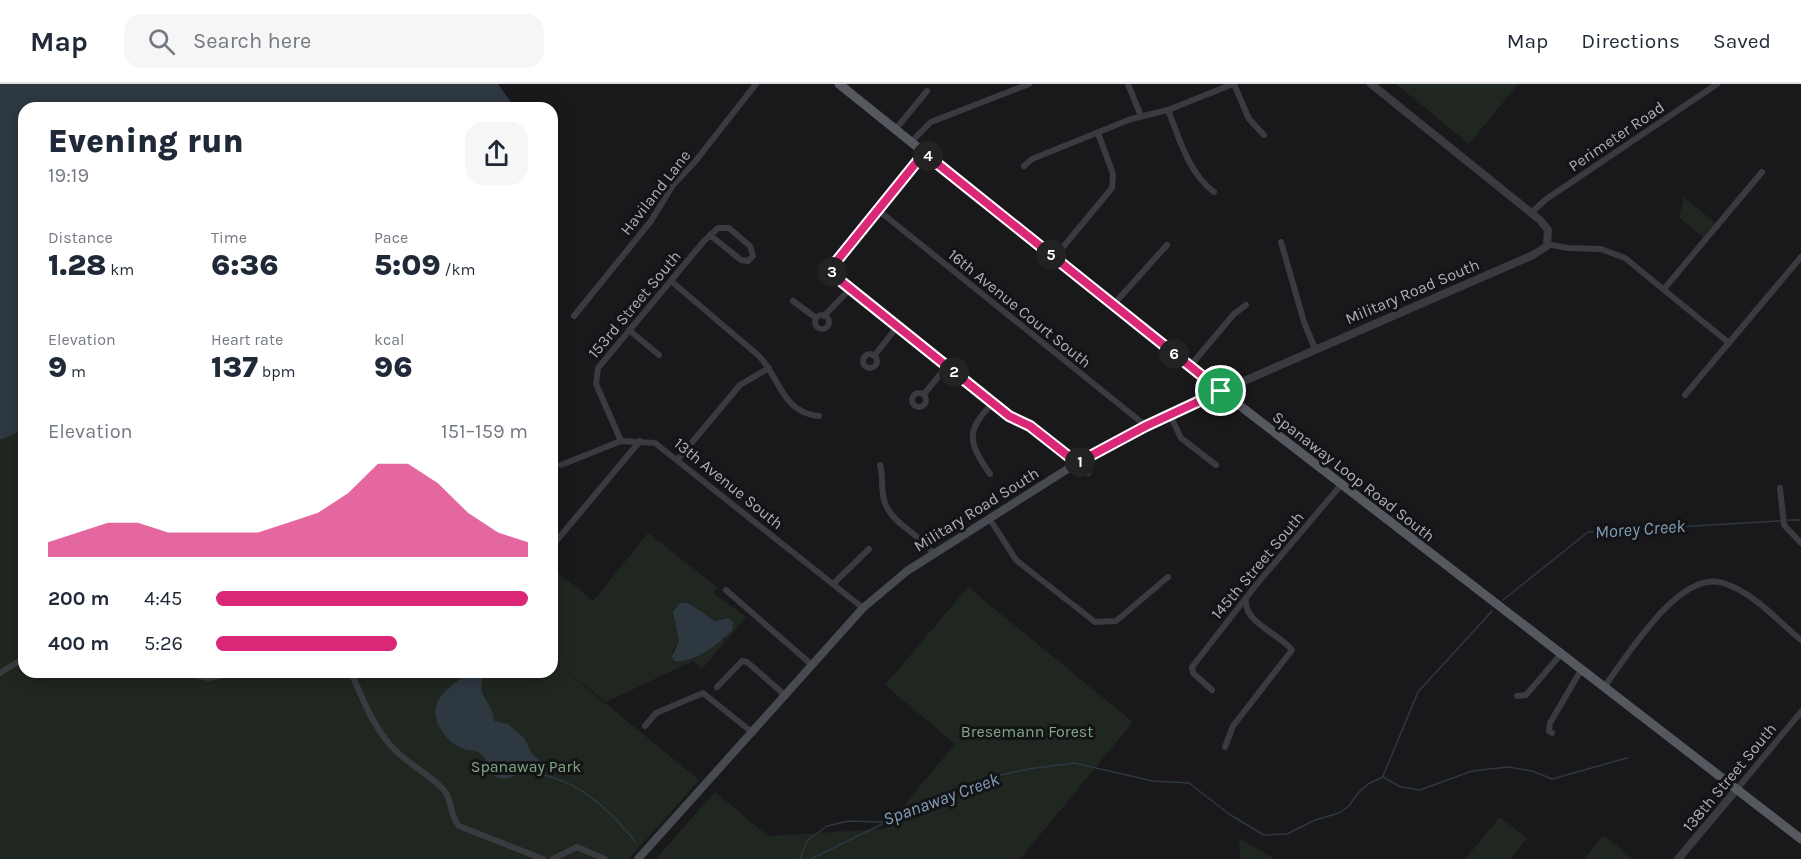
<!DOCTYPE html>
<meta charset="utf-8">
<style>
body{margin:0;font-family:Karla,sans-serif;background:#f6f6f7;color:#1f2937;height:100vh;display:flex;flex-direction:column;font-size:22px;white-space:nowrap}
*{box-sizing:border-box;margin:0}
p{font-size:20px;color:#747a83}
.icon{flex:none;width:33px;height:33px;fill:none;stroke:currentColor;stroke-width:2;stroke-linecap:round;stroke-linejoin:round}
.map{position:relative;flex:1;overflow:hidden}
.side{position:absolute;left:18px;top:18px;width:540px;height:576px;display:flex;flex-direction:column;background:#fff;border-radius:18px;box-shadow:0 3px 15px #0003}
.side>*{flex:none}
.pin{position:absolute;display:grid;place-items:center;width:51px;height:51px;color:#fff;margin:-26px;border:3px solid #fff;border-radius:50%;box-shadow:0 2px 6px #0007}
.km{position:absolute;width:30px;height:30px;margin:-15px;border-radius:50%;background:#222;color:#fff;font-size:16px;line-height:30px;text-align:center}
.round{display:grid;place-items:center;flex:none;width:63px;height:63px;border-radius:18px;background:#f6f6f7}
.summary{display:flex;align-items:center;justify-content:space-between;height:102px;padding:0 30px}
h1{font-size:33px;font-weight:800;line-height:45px}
.figures{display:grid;grid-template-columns:repeat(3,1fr);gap:9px;height:102px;padding:6px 30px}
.figures div{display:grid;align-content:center}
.figures b{font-size:30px;font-weight:800}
.figures small{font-size:16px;font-weight:400}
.figures p{font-size:16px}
.chart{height:168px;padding:12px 30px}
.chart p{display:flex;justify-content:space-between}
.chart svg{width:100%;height:108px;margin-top:6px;fill:#db2777;opacity:.7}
ul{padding:0 30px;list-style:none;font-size:20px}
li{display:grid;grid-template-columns:96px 72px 1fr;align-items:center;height:45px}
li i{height:15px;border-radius:8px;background:#db2777}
header{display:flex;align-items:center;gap:36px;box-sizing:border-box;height:84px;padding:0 30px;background:#fff;border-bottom:2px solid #e0e1e3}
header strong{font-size:28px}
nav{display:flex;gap:33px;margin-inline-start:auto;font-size:21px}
.search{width:420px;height:54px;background:#f6f6f7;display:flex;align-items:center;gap:15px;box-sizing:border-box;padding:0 21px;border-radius:18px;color:#747a83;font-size:22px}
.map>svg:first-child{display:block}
.green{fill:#1f2720;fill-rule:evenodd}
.water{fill:#2e3841}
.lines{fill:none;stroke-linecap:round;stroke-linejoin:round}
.stream{stroke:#2e3841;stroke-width:1.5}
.minor{stroke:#3a3b41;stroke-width:6}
.tertiary{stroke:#3a3b41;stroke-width:8}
.secondary{stroke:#484a51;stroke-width:8}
.primary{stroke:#565860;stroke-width:9}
.route-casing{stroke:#fff;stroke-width:12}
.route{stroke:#db2777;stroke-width:8}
.labels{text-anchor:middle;stroke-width:6;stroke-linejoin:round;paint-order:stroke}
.street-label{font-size:16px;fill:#abb0bc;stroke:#141417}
.park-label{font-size:16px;fill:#81a884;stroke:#141417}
.water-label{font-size:18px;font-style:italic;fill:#819eb8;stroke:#141417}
</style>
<header>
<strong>Map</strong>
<div class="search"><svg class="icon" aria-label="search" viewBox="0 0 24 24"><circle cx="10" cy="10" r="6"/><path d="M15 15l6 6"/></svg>Search here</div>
<nav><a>Map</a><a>Directions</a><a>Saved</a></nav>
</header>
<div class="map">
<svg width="1801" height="775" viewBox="0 0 1801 775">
<rect width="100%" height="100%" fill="#19191c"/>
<g class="green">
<path d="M1396 0H1518L1469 60Z"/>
<path d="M1684 113 1715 139 1703 153 1679 133Z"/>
<path d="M24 346V588H552V484L593 517 648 449 717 503 713 509 746 533 702 585 693 577 606 618 554 577 699 696 629 775H0V356ZM673 529 704 531 715 537 728 534 725 555 682 577 672 568 679 557Z"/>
<path d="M968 503 1133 638 1020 775H656L715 708 768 752 884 745 955 660 885 601Z"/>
<path d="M1500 733 1527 754 1510 775H1465Z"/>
<path d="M1604 751 1633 775H1584Z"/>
<path d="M1239 754 1275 775H1240Z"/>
</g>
<g class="water">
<path d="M0 0H498L515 24H24V346L0 356Z"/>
<path d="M680 519H688L715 537 728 534 733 538 732 546C720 560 694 579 675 577L672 573 679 557 673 528Z"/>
<path d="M466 588H486C472 612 493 615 494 637L508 640 524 654 532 670 543 679 540 690C534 692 533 689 527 688 515 687 512 699 496 693 485 688 489 678 482 671 475 664 468 668 461 664 447 658 432 638 436 623 440 606 458 600 466 588Z"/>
</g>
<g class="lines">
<g class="stream">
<path d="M1786 436H1801"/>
<path d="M1503 516 1588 448 1781 437"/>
<path d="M540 690C581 698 609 726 635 757"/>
<path d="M1383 692 1418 608 1492 527"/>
<path d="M800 775 807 757 827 742 849 737 883 738 984 695 1028 685 1074 679 1153 697 1189 699 1229 730 1264 751 1287 750 1315 736 1339 729 1349 722 1357 710 1368 700 1383 693 1401 703 1420 706 1472 687 1508 683 1532 687 1552 695 1627 674"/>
<path d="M811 775 882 740"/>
</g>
<g class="minor">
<path d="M1128 0 1141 32"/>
<path d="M1234 0 1249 35 1264 51"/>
<path d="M1168 26C1180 56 1188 88 1214 108"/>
<path d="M895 46 927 7"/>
<path d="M911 58 931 38 1029 0"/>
<path d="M924 69 838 173 832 182V189L1009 332 1030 342 1088 389"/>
<path d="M1024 82 1032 75 1131 35 1168 26 1233 0"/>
<path d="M878 126 1146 342"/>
<path d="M1531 129 1545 116 1717 0"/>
<path d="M1281 158 1304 238 1315 265"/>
<path d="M1547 160 1567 164 1601 165 1625 174 1729 259"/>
<path d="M1054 174 1112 104 1113 90 1098 49"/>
<path d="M671 197 759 272C780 294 782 329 819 332"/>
<path d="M1664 205 1762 88"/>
<path d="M793 217 816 234"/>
<path d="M1113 221 1167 161"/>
<circle cx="822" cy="238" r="7"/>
<path d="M574 232 651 137 673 101 694 79 756 0"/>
<path d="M824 232 850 205"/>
<path d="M629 246 659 271"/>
<circle cx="870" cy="277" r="7"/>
<path d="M874 272 897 243"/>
<path d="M1190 282 1234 230 1246 221"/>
<circle cx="919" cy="316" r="7"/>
<path d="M924 310 947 282"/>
<path d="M1685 311 1801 173"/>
<path d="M1170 331 1181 354 1216 381"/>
<path d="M621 357 596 300 598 284 704 157 718 144H729L750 162 753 172 748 177 741 176 710 151"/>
<path d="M678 375 740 301 769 284"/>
<path d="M561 381 621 357 655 359 863 524"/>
<path d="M880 381C884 394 880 406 885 419 893 441 919 449 934 470"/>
<path d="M990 390C968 358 965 347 993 319"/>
<path d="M1780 404 1784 441 1801 459"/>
<path d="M989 434 1016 476 1095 538 1116 537 1168 493"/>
<path d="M552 462 640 357"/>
<path d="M833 500 869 465"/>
<path d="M726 506 812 581"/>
<path d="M184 588 208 594 240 588"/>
<path d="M351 588C363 616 375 648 398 669 411 681 429 691 442 704 453 715 449 731 459 742L543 775"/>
<path d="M0 589 24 574"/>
<path d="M717 603 742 577 747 578 786 612"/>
<path d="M1604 603C1627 573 1679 485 1723 499 1753 508 1778 537 1801 556"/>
<path d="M1212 606 1193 589 1192 583 1256 501 1341 401"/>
<path d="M1517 612 1526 611 1561 570"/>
<path d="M645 642 656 629 703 609 753 649"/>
<path d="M1552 649 1549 647 1550 639 1581 586"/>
<path d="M1225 663 1233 642 1292 566C1280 550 1242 538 1246 514"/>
<path d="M1737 705 1801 628"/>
<path d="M553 775 577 763 605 775"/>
</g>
<g class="tertiary">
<path d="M1221 307 1533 171 1547 162 1548 146 1540 136 1371 0"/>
<path d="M1678 775 1737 705"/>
</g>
<path class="secondary" d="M638 775 863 524 907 487 1077 379 1146 342 1221 307"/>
<path class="primary" d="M839 0 1221 307 1801 755"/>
</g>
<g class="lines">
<g class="route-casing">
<path id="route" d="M924 69 1221 307 1146 342 1077 379 1030 342 1009 332 837 194 831 184Z"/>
</g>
<use href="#route" class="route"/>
</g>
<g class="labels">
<g class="street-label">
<text transform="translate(1616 52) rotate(-34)" y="6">Perimeter Road</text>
<text transform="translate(655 108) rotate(-52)" y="6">Haviland Lane</text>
<text transform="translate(1412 207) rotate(-23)" y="6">Military Road South</text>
<text transform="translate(634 220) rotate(-50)" y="6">153rd Street South</text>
<text transform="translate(1020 224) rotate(39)" y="6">16th Avenue Court South</text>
<text transform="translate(1354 392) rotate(38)" y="6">Spanaway Loop Road South</text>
<text transform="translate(729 399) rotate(39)" y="6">13th Avenue South</text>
<text transform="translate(976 425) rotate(-32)" y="6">Military Road South</text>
<text transform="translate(1257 481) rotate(-50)" y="6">145th Street South</text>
<text transform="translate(1729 693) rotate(-50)" y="6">138th Street South</text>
</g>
<g class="park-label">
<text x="1027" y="653">Bresemann Forest</text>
<text x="526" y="688">Spanaway Park</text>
</g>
<g class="water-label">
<text transform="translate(1640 445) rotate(-4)" y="6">Morey Creek</text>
<text transform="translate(941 715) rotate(-20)" y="6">Spanaway Creek</text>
</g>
</g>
</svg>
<div class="pin" style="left:1221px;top:307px;background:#1e9e55"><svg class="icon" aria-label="arrive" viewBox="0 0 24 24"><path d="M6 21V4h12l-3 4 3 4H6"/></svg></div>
<b class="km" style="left:1080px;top:378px">1</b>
<b class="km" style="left:954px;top:288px">2</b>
<b class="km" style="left:832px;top:188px">3</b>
<b class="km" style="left:928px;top:72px">4</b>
<b class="km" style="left:1051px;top:171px">5</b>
<b class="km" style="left:1174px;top:270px">6</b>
<section class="side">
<div class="summary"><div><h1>Evening run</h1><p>19:19</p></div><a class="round"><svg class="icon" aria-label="share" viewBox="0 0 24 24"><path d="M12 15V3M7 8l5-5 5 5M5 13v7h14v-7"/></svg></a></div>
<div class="figures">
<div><p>Distance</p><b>1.28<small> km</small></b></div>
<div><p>Time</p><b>6:36</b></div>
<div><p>Pace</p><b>5:09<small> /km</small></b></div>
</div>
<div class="figures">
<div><p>Elevation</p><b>9<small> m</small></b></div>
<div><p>Heart rate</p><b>137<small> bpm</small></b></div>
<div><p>kcal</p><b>96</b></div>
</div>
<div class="chart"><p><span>Elevation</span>151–159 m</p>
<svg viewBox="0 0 160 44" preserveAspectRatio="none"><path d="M0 44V38L10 34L20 30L30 30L40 34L50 34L60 34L70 34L80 30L90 26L100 18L110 6L120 6L130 14L140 26L150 34L160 38V44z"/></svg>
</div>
<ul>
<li><b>200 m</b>4:45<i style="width:100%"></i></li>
<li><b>400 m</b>5:26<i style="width:58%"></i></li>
</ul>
</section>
</div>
